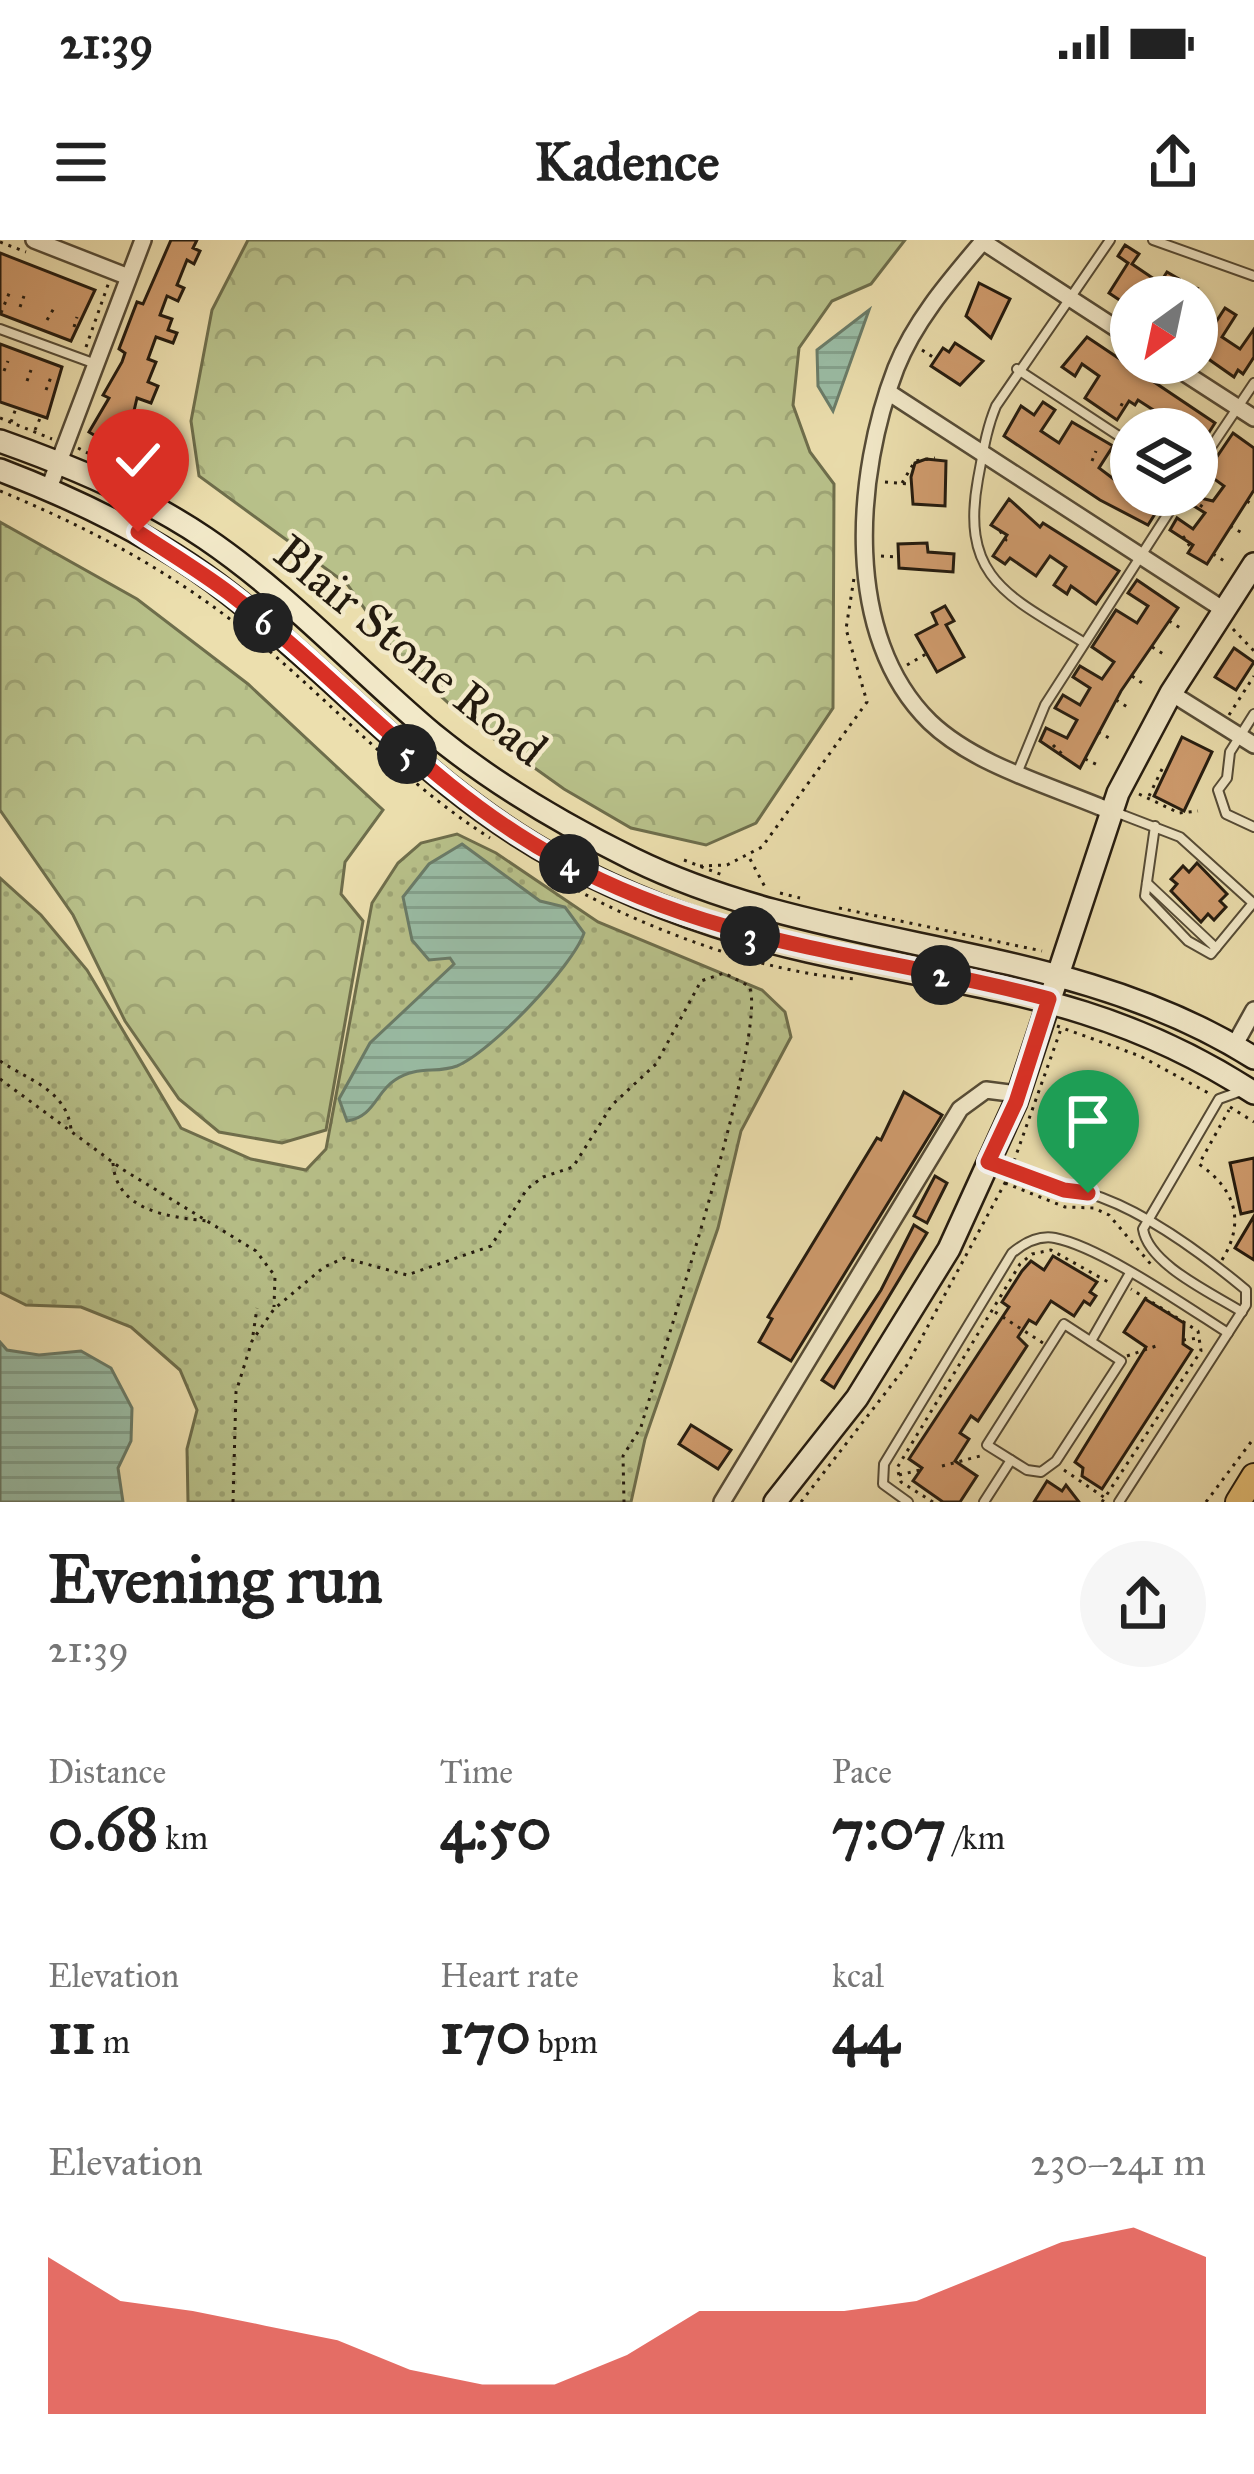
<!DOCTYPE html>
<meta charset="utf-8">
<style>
body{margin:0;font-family:"IM FELL Great Primer",serif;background:#f6f6f6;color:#222;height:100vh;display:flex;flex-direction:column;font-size:45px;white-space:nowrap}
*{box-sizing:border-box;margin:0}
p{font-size:39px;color:#767676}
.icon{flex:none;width:66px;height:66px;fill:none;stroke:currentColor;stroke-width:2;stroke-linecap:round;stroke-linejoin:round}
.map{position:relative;height:1262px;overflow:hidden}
.details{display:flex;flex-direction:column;background:#fff;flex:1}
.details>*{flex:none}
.needle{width:78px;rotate:213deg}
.fabs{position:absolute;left:1110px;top:36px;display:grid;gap:24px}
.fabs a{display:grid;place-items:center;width:108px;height:108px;border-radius:50%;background:#fff;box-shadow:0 3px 9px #0004;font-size:60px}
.pin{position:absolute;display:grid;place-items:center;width:102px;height:102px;color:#fff;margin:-123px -51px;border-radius:50% 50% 50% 0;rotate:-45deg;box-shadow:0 0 12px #0007}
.pin .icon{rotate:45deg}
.km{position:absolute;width:60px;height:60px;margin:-30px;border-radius:50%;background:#222;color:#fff;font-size:33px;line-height:60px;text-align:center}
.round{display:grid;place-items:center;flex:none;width:126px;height:126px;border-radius:63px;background:#f6f6f6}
.headline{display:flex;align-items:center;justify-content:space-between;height:204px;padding:0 48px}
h1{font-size:66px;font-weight:800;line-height:90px}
.metrics{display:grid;grid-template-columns:repeat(3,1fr);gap:18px;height:204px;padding:12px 48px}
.metrics div{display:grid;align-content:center}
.metrics b{font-size:60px;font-weight:800}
.metrics small{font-size:33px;font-weight:400}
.metrics p{font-size:33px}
.chart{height:336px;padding:24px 48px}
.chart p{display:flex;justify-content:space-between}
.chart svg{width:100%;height:216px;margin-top:12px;fill:#d93025;opacity:.7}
.status{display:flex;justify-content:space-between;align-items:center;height:84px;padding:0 60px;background:#fff;direction:ltr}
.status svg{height:33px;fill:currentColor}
header{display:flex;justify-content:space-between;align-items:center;height:156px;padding:0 48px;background:#fff;font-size:54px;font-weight:800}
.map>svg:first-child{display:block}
.grass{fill:url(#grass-dots);stroke:#6e6e4c;stroke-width:3}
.forest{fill:url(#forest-crowns);stroke:#6e6e4c;stroke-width:3}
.water{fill:url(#water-rules);stroke:#6a7c69;stroke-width:3}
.building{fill:#d09c6e;stroke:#231a0e;stroke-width:3}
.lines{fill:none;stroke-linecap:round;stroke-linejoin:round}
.lane-casing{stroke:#554b36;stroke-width:12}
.street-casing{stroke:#554b36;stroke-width:20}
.secondary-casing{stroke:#231a0e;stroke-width:26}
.primary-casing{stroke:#231a0e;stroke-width:28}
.path{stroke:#231a0e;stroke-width:3;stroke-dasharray:3 6;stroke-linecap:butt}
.lane{stroke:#f3eaca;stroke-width:8}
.street{stroke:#f3eaca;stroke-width:15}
.secondary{stroke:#f3eaca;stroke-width:21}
.primary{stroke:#e6c077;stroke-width:24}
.route-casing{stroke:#fff;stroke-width:24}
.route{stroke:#d93025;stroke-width:15}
.labels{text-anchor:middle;stroke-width:9;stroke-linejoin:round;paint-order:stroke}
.street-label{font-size:48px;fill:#231a0e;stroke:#f3eaca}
</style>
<div class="status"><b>21:39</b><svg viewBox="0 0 49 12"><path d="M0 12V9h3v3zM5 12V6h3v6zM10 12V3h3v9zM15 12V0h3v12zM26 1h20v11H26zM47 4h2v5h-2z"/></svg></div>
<header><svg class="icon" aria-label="menu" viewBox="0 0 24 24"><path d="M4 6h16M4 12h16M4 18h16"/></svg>Kadence<svg class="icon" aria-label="share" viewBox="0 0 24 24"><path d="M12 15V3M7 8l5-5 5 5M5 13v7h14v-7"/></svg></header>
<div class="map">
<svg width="1254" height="1262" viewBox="0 0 1254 1262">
<defs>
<pattern id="grass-dots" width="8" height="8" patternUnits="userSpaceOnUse" patternTransform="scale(3)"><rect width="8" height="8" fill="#b8c18a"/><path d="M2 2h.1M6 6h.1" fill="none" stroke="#9ea576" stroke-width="1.8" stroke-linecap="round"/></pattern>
<pattern id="forest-crowns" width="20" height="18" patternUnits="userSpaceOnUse" patternTransform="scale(3)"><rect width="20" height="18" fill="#b8c18a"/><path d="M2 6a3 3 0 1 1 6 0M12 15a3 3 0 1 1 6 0" fill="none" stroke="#9ea576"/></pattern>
<pattern id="water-rules" width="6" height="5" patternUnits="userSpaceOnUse" patternTransform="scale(3)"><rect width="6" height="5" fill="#9abda6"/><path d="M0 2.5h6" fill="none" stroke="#84a28e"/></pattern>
</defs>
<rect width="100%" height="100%" fill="#ecdfae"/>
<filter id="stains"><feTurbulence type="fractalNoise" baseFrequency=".00167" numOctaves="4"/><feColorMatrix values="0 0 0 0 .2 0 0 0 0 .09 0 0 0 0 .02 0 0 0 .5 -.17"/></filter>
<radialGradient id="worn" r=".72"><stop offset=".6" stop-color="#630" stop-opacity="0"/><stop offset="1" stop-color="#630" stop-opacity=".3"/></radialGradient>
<path class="grass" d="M457 594 496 613 598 682 762 750 785 772 791 797 741 891 718 988 645 1199 631 1262H188L187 1209 197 1170 180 1130 131 1087 81 1067 26 1065 0 1052V638L41 675 87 730 181 888 251 919 306 930 326 909 372 663 398 623 421 603Z"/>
<g class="forest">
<path d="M248 0H905L871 44 832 61 799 108 793 165 810 212 834 244 833 468 756 583 706 605 631 588 564 549 466 479 401 420 347 344 199 236 191 181 212 70Z"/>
<path d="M0 282 137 359 248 444 383 570 345 622 341 654 363 681 326 890 282 903 219 892 179 859 125 781 73 675 0 570Z"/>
</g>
<g class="water">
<path d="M869 70 833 171 818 146 817 110Z"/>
<path d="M462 604 540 661 565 667 584 693C573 726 491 812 457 826 436 834 417 825 395 840 376 852 374 877 347 881L339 859 370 803 454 724 450 718 429 720 412 700 403 657 429 624Z"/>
<path d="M0 1102 7 1110 39 1115 81 1111 111 1128 132 1168 131 1201 118 1228 123 1262H0Z"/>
</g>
<g class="building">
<path d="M171 0H197L193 8 200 11 194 24 187 20 177 45 184 48 178 61 167 56 160 75 172 79 168 90 177 93 173 103 156 97 148 119 156 122 148 142 158 146 151 163 137 158 127 201 115 197 112 206 89 192 109 158 103 155 122 122 125 113 119 109 137 62 143 64Z"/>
<path d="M1125 5 1139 14 1132 24 1160 43 1167 32 1179 39 1167 57H1129L1124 63 1109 53 1128 23 1118 16Z"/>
<path d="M0 13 95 50 71 101 0 74Z"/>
<path d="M979 43 1010 59 991 98 966 76Z"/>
<path d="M1225 68 1236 75 1222 97 1240 109 1254 89V117L1243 134 1238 130 1234 137 1197 111 1201 84 1210 91Z"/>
<path d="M1087 97 1215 183 1197 211V189H1148L1158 173 1138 160 1135 165 1129 161 1117 180 1085 158 1099 136 1082 124 1075 136 1062 127Z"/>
<path d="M955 103 983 121 960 145 931 126 943 108 949 112Z"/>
<path d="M0 104 62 127 47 178 0 162Z"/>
<path d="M1043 162 1055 170 1041 191 1059 203 1072 182 1113 206 1099 228 1115 240 1131 216V255H1167L1148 285 1100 260 1004 196 1021 166 1034 175Z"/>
<path d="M1233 193 1254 208V250L1207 324 1188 313 1193 305 1170 290 1177 278 1193 289 1205 273 1186 261 1188 255 1213 261 1224 246 1206 233Z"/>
<path d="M926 219 946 221 945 266 913 264 911 237 915 223Z"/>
<path d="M1009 259 1040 287 1043 283 1119 331 1096 364 1071 346 1067 354 1054 345 1066 327 1050 316 1036 336 1010 318 1005 324 993 316 1007 295 991 285Z"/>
<path d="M927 303 928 312 954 314 953 332 899 328 898 304Z"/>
<path d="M1137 340 1178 368 1121 451 1080 528 1040 501 1046 488 1067 498 1077 480 1055 468 1063 455 1080 465 1090 448 1073 437 1080 426 1102 439 1114 422 1092 407 1116 370 1137 383 1148 366 1128 353Z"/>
<path d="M945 366 954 381 946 385 964 417 937 432 916 395 937 384 932 373Z"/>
<path d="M1234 408 1254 422 1236 450 1215 437Z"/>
<path d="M1182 497 1212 512 1184 571 1154 556Z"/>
<path d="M1197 623 1227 654 1220 661 1226 667 1214 680 1208 674 1201 682 1171 651 1177 644 1171 639 1183 626 1189 632Z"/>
<path d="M904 852 942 875 791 1121 759 1102 772 1079 768 1077 877 898 881 900Z"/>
<path d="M1254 918V971L1241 974 1230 923Z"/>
<path d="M935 936 947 943 927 983 914 976Z"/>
<path d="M1254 976V1020L1235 1008Z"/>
<path d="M914 985 927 993 834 1148 822 1140 881 1050Z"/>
<path d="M1053 1016 1097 1042 1090 1052 1096 1056 1090 1065 1084 1061 1074 1076 1051 1061 1036 1084 1029 1080 1018 1097 1027 1106 978 1181 971 1176 960 1193 969 1199 955 1221 977 1236 960 1262H943L913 1241 922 1228 909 1219 1009 1067 1002 1062 1022 1031 1031 1021 1044 1030Z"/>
<path d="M1145 1059 1184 1083 1183 1104 1192 1110 1102 1249 1082 1236 1083 1228 1075 1222 1146 1107 1124 1092Z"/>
<path d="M691 1185 731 1210 718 1229 679 1204Z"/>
<path d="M1047 1241 1062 1251 1066 1245 1079 1262H1034Z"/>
</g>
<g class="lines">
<g class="lane-casing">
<g id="lane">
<path d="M1153 0 1254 36"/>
<path d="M0 89 93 123"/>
<path d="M1017 129 1131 204"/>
<path d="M1197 228 1254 143"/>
<path d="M1083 402C1008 356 960 338 978 239 983 213 986 190 996 166L1110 0"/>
<path d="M1254 474 1230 512 1227 538 1218 550 1226 574 1254 587"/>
<path d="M1018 531 1045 465 1180 255"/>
<path d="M1115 572 1180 597 1253 663 1211 714 1188 701 1145 656 1155 586"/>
<path d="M1147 643 1216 708"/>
<path d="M991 923C1023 935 1056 943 1088 953 1142 969 1204 1015 1246 1050V1065L1119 1262"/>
<path d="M1242 1072C1212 1053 1149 1025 1143 989L1219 859 1244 850"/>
<path d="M1064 1084 1121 1121 1056 1221 1041 1232 1027 1230 987 1205Z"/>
<path d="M1091 1101 1130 1033"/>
<path d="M908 1262 883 1244 884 1224 1012 1013C1024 1003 1039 995 1055 998 1101 1007 1187 1067 1228 1093"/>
<path d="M984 1262 1011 1220"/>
</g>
</g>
<g class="street-casing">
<g id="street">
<path d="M34 0 126 36"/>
<path d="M984 0C951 39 915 80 896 128 855 234 842 396 930 482 976 526 1052 546 1110 571"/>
<path d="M982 1 1131 98"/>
<path d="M1169 123 1254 178"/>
<path d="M888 152 1224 370"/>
<path d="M49 248 143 0"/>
<path d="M1171 453 1254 505"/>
<path d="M1234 806 1254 770"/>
<path d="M722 1262 960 869 986 850 1018 854"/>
</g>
</g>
<g class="secondary-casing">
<g id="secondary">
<path d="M0 201C71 226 143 256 205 298 289 355 356 429 433 494 494 544 562 584 633 619 831 716 1065 698 1254 818"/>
<path d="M0 230C81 261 162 300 231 355 343 443 434 553 562 621 640 662 723 692 808 711 975 749 1104 755 1254 853"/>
<path d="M775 1262 857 1158 949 1009 1016 862 1118 553 1171 453 1254 324"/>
</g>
</g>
<g class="primary-casing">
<path id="primary" d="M1238 1262 1254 1236"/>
</g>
<g class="path">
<path d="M0 2 26 12"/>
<path d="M1194 57 1198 47"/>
<path d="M20 67 24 56"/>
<path d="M1 73 10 51"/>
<path d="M47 80 54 68"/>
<path d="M74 87 77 77"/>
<path d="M86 107 109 42"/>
<path d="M922 110 936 119"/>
<path d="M4 131 8 121"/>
<path d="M1142 132 1147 125"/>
<path d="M27 141 31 130"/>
<path d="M46 150 51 137"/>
<path d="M1121 166 1125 158"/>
<path d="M0 178 52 199"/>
<path d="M11 182 16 168"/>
<path d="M35 190 41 176"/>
<path d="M78 208 144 242"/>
<path d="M1092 221 1096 211"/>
<path d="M885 242 910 244"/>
<path d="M902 243 915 221 935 218"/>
<path d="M0 251C95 290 181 337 260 403 337 468 404 543 490 598"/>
<path d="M1149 255H1152"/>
<path d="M1247 261 1254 266"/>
<path d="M1200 265 1207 270"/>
<path d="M1230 286 1244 294"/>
<path d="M1000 291 1006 300 1002 306"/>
<path d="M1183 296 1191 308"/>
<path d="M1213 314 1226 322"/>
<path d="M881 316 899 317"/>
<path d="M1169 381 1182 389"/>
<path d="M1233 389 1254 411"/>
<path d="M1152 407 1165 415"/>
<path d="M907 425 926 414"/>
<path d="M1132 436 1145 445"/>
<path d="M1116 460 1129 468"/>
<path d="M1229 475 1254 436"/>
<path d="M1098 492 1111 499"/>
<path d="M1053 505 1063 515"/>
<path d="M1085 519 1098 525"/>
<path d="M1139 554 1179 573 1198 571"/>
<path d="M1149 556 1164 525"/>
<path d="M750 619 765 647"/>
<path d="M684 620 725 636"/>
<path d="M700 626 727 625 762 607 867 462 846 389 854 338"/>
<path d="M554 637C634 685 763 734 856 739"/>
<path d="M780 653 800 658"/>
<path d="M839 668 1042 711"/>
<path d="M1057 786 1140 816 1212 855"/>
<path d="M0 821C30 841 66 850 71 889"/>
<path d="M0 839 122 929 256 1011 275 1036 274 1067"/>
<path d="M1230 867 1254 882"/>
<path d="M1014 921 1061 789"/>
<path d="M113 923C116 971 169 977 207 981"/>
<path d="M1005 943 1065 967 1094 968 1109 975 1154 1028"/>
<path d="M1222 1020C1246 981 1235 949 1199 924L1229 870"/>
<path d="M995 1072 1043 1103"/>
<path d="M253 1095 257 1068"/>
<path d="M1183 1100 1199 1098"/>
<path d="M1127 1116 1159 1105"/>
<path d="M942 1226 984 1215"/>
<path d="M1064 1230 1105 1258"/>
<path d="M899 1235 920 1230"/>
<path d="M233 1262 236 1152 252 1101 274 1069 324 1027 344 1018 407 1035 491 1006 527 949 543 937 573 927 612 865 656 824 701 741 724 733 749 746C770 788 660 1120 641 1187L623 1216 624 1262"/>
<path d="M801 1262 907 1125 1006 941"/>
<path d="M933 1262 901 1242 897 1228 1020 1024 1032 1014 1051 1010 1110 1043"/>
<path d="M1102 1262 1201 1111 1198 1091 1131 1049"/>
<path d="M1206 1262 1254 1198"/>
</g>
<use href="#lane" class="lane"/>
<use href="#street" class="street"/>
<use href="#secondary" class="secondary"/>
<use href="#primary" class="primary"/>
</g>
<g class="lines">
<g class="route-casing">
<path id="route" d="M138 292C168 312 200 331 229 353 344 441 431 550 561 620 725 709 876 713 1049 759L1016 862 988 922 1064 950 1088 953"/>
</g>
<use href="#route" class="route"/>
</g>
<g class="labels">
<g class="street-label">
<text transform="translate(411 410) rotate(39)" y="17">Blair Stone Road</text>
</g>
</g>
<rect width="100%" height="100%" filter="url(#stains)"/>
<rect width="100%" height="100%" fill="url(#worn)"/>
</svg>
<div class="fabs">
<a><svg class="needle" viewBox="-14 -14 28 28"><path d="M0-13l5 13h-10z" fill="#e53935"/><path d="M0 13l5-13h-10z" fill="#767676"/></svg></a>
<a><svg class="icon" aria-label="layers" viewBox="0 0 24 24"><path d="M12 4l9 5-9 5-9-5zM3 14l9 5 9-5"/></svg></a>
</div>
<div class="pin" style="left:1088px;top:953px;background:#1e9e55"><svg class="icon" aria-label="arrive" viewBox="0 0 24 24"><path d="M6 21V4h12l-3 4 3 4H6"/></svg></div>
<div class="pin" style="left:138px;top:292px;background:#d93025"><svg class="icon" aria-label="check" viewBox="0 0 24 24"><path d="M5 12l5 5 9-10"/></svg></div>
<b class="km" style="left:941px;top:735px">2</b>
<b class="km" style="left:750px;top:696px">3</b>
<b class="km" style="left:569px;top:624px">4</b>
<b class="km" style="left:407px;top:514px">5</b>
<b class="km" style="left:263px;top:383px">6</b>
</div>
<section class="details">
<div class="headline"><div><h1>Evening run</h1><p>21:39</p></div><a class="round"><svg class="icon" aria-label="share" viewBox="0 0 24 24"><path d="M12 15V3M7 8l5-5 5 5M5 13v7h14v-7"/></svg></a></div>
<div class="metrics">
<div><p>Distance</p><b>0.68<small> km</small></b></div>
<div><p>Time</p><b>4:50</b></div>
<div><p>Pace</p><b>7:07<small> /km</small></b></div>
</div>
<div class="metrics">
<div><p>Elevation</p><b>11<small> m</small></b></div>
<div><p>Heart rate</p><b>170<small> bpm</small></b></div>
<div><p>kcal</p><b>44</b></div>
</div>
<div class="chart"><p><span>Elevation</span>230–241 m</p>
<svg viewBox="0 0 160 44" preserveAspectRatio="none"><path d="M0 44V12L10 21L20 23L30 26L40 29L50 35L60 38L70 38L80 32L90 23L100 23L110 23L120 21L130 15L140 9L150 6L160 12V44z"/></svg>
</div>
</section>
